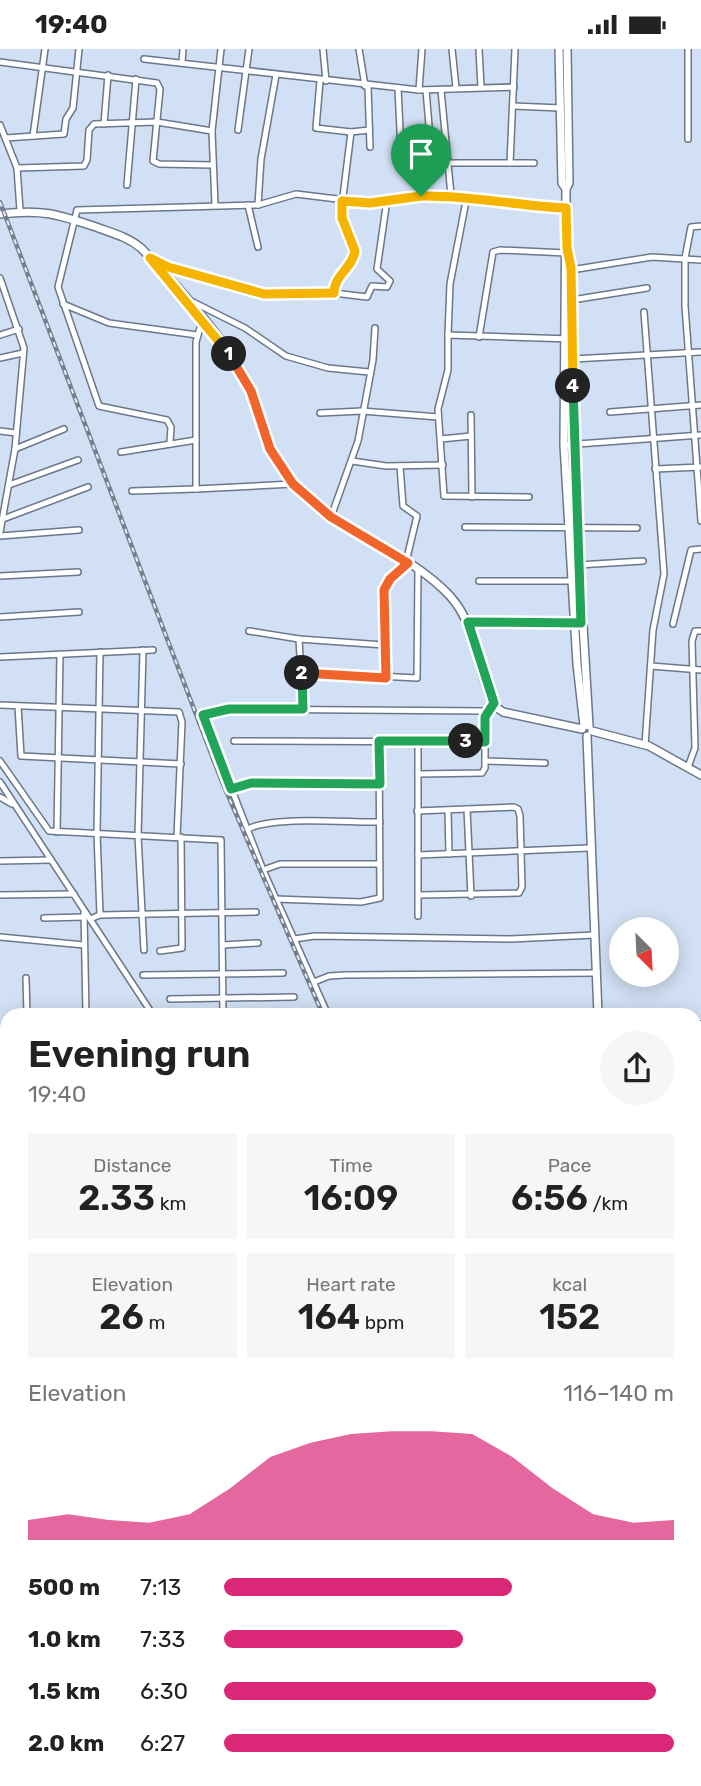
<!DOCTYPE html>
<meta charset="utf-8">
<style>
body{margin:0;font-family:Rubik,sans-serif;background:#f6f6f6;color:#222;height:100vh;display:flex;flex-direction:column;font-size:26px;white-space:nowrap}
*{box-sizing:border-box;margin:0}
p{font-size:23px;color:#767676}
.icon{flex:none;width:38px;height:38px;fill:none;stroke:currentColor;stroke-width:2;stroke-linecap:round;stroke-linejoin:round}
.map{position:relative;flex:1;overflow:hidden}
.drawer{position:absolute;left:0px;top:959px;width:702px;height:779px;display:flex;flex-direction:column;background:#fff;border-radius:21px 21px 0 0;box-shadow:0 4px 18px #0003}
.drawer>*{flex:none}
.needle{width:46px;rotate:156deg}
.tools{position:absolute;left:609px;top:868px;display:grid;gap:14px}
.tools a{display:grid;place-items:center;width:70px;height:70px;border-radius:50%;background:#fff;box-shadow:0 4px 18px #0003;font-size:35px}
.pin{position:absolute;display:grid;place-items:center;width:60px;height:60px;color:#fff;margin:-72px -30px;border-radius:50% 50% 50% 0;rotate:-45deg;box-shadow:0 0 7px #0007}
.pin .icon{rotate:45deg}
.km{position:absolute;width:35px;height:35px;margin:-18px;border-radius:50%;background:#222;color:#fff;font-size:19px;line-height:35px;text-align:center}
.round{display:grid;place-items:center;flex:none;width:74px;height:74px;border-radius:37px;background:#f6f6f6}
.overview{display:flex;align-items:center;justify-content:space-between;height:119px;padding:0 28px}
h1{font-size:38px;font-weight:600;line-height:52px}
.metrics{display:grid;grid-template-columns:repeat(3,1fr);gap:10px;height:119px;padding:7px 28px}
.metrics div{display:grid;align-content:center;border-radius:0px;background:#f6f6f6;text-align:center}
.metrics b{font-size:35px;font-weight:600}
.metrics small{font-size:19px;font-weight:400}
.metrics p{font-size:19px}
.chart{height:196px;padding:14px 28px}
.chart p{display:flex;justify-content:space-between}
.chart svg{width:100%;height:126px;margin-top:7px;fill:#db2777;opacity:.7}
ul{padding:0 28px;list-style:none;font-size:23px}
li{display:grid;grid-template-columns:112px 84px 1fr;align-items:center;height:52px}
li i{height:18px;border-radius:9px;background:#db2777}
.status{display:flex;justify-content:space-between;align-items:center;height:49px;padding:0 35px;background:#fff;direction:ltr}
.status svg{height:19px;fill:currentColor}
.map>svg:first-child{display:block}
.built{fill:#c0d4ed}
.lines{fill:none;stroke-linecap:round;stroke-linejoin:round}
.minor-casing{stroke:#6a788a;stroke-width:8}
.tertiary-casing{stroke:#6a788a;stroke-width:10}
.minor{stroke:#fff;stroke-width:5}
.tertiary{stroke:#fff;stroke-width:7}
.rail-casing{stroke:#757f8c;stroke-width:4.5}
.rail{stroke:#e1edfd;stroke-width:2;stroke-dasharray:5;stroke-linecap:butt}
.split-1-casing{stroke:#fff;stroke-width:14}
.split-2-casing{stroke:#fff;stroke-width:14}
.split-3-casing{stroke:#fff;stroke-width:14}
.split-4-casing{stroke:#fff;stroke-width:14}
.split-5-casing{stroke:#fff;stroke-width:14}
.split-1{stroke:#f5b400;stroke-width:9}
.split-2{stroke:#f0652b;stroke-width:9}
.split-3{stroke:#22a559;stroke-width:9}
.split-4{stroke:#22a559;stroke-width:9}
.split-5{stroke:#f5b400;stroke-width:9}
</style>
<div class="status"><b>19:40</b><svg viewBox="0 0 49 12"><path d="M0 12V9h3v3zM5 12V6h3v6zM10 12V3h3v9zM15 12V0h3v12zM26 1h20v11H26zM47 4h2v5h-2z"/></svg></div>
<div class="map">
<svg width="701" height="1737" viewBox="0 0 701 1737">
<rect width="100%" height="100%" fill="#d1e0f4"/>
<g class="built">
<path d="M695 1435H701V1569L695 1559Z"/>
<path d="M489 1731H626L625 1737H489Z"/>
</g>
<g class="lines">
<g class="minor-casing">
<g id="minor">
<path d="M323 0 326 32"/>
<path d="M359 0 365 37"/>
<path d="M452 0 456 39"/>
<path d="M479 0 481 38"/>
<path d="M688 0V90"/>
<path d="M144 10 419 41 514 38"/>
<path d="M0 13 157 34 160 40 153 112 159 115 212 116"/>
<path d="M182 14 183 0"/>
<path d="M320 32 316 79 351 83 369 81"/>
<path d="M368 37 370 98"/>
<path d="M398 39 401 102"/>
<path d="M419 41 422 0"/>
<path d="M426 41 431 101"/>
<path d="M441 41 451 146"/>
<path d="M513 57 561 59"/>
<path d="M104 75 108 26"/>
<path d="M0 76 17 119 20 161"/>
<path d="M238 81 249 0"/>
<path d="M33 87 45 0"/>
<path d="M5 89 64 85 66 70 73 59 79 0"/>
<path d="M450 114H534"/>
<path d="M510 114 515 0"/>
<path d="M17 119 84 117 87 111 89 81 94 75 157 73 212 82"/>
<path d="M127 136 136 30"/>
<path d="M215 156 212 82 221 0"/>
<path d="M248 156 258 198"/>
<path d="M258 156 261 110 276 26"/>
<path d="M701 177 691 178 685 209V257L701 472"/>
<path d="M154 211 202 229 264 245 334 244 367 248 372 237 387 238 390 232 377 220 387 151"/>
<path d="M571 221 652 208 701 211"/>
<path d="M0 229 24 299 15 400 0 483"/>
<path d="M334 244 336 230 351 216 355 202 341 164 351 83"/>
<path d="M189 251 245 279 286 307 328 319 369 323"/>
<path d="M572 251 647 239"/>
<path d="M63 255 109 274 197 286"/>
<path d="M644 263 664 525 653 581 645 696"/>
<path d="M206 275 200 279 196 293V440L293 435"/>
<path d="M0 286 19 280"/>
<path d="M448 286 450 235 467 147"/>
<path d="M479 288 493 203 500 201 566 204"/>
<path d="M0 309 23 304"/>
<path d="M573 310 701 303"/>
<path d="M610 363 701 356"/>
<path d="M320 364 362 362 438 368"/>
<path d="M471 366 472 448"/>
<path d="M0 382 16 384"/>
<path d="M441 390 471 387"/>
<path d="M170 393 171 378 167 371 99 357 58 238 77 161 258 156 296 145 370 154 421 147H467L532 157 566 159"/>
<path d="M564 396 701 386"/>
<path d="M15 400 64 380"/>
<path d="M121 403 196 391"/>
<path d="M352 412 386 417 443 416"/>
<path d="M400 417 403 457 417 467 406 513"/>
<path d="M655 420 701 418"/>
<path d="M9 436 78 411"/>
<path d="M132 442 196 440"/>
<path d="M529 448 444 447 438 360 448 321V286L572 290"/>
<path d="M331 468 358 392 373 311 375 279"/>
<path d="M3 470 88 438"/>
<path d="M465 478 637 479"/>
<path d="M0 487 79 481"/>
<path d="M578 516 643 512"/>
<path d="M0 527 78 523"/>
<path d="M479 532H576"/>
<path d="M0 568 79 563"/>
<path d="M468 573 577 574"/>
<path d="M673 575 691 501 701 500"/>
<path d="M249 582 299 590 384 596"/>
<path d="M299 590 303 660"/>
<path d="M143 601 138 787 144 901"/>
<path d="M100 603 97 784 100 866"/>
<path d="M0 608 153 601"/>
<path d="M651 617 701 621"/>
<path d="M302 623 417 629 418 520"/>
<path d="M385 629 384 541 390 530 408 514"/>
<path d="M0 656 179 663 182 673 177 788"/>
<path d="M18 657 21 707 181 715"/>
<path d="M234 692 485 693"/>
<path d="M0 712 49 782 221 791 223 966"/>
<path d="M485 712 545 714"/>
<path d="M688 718 695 699 692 592 695 582H701"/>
<path d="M418 725 482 724 485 719V668L494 655"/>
<path d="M0 733 153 966"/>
<path d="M231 740 251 734 380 735"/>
<path d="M0 748 12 755"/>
<path d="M467 760 471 847"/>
<path d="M448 761 449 805"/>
<path d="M417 762 514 758 518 760 520 767 522 838 519 844 420 846"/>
<path d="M246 781C271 766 348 774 380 773"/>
<path d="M57 783 60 605"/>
<path d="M418 806 589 799"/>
<path d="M0 812 51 811"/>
<path d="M263 821 280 815H380"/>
<path d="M0 846 74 845"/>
<path d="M275 850 361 853 380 849 379 692"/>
<path d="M84 863 86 966"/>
<path d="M418 867V691"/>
<path d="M44 869 84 868"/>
<path d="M90 870 100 866 256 863"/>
<path d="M0 888 84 896"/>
<path d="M294 890 315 887 511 890 594 886"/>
<path d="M223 896 258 894"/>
<path d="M160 902 182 899 181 788"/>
<path d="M143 926 283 924"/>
<path d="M26 929 27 966"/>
<path d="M314 933 329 927 345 926 596 924"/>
<path d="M170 950 294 948"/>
<path d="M328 966 263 821 203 666 229 660 487 662"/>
<path d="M695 975H701"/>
<path d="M0 1041H7"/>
<path d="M0 1074H7"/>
<path d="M695 1094H701"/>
<path d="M0 1149H7"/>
<path d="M0 1289 7 1290"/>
<path d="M695 1297H701"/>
<path d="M695 1352H701"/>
<path d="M0 1393 7 1394"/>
<path d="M0 1545 7 1507"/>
<path d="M695 1558 701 1568"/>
</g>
</g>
<g class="tertiary-casing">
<g id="tertiary">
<path d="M559 0 562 134 566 140"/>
<path d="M567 0 569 134 566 140 564 396 577 615 584 677"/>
<path d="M0 165C42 160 57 165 96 178 112 184 128 188 141 199 175 234 232 297 251 341 264 372 262 393 284 424 326 482 403 496 450 547 479 579 475 622 496 658L503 663 582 680"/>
<path d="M567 199 571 219 576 458 589 677"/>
<path d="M592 682 649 697 701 726"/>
<path d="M587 687 598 966"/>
<path d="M637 1731V1737"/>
</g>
</g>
<use href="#minor" class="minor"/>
<use href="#tertiary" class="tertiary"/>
<g class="rail-casing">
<g id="rail">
<path d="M0 153 220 728 323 966"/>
<path d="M695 1598 701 1608"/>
</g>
</g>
<use href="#rail" class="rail"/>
</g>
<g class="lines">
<g class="split-1-casing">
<path id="split-1" d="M229 305 150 209 168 218 264 245 334 244C334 226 352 220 355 202L342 169V152L370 154 421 147"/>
</g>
<g class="split-2-casing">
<path id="split-2" d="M229 305 251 342 270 400 293 435 331 468 408 514 390 530 384 541 386 629 302 624"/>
</g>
<g class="split-3-casing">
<path id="split-3" d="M302 624 303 660H229L203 666 231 740 251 734 380 735 379 692H466"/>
</g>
<g class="split-4-casing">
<path id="split-4" d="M466 692 485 693V668L494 654 468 573 581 574 573 337"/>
</g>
<g class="split-5-casing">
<path id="split-5" d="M421 147C471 146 517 157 566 159L567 199 571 219 573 337"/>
</g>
<use href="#split-1" class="split-1"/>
<use href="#split-2" class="split-2"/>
<use href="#split-3" class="split-3"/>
<use href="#split-4" class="split-4"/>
<use href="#split-5" class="split-5"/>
</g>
</svg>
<div class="tools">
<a><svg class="needle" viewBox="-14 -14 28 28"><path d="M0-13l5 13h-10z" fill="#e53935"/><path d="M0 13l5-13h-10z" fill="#767676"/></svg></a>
</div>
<div class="pin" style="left:421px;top:147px;background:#1e9e55"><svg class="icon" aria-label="arrive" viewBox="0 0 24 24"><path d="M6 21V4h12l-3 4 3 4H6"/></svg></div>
<b class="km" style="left:229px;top:305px">1</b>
<b class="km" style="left:302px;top:624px">2</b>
<b class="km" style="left:466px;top:692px">3</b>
<b class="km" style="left:573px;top:337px">4</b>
<section class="drawer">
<div class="overview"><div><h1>Evening run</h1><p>19:40</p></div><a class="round"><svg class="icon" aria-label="share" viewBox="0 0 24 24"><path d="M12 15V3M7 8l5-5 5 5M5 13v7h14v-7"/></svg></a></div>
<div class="metrics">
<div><p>Distance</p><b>2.33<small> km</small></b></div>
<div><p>Time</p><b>16:09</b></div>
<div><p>Pace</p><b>6:56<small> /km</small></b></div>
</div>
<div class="metrics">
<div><p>Elevation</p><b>26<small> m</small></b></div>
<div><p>Heart rate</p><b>164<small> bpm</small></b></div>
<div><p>kcal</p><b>152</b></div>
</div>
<div class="chart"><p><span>Elevation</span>116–140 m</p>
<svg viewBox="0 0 160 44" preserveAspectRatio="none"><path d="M0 44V37L10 35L20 37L30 38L40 35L50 26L60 15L70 10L80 7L90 6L100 6L110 7L120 15L130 26L140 35L150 38L160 37V44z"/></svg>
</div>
<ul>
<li><b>500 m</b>7:13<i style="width:64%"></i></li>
<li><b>1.0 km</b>7:33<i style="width:53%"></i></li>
<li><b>1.5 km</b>6:30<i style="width:96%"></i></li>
<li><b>2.0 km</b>6:27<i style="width:100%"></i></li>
</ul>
</section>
</div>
